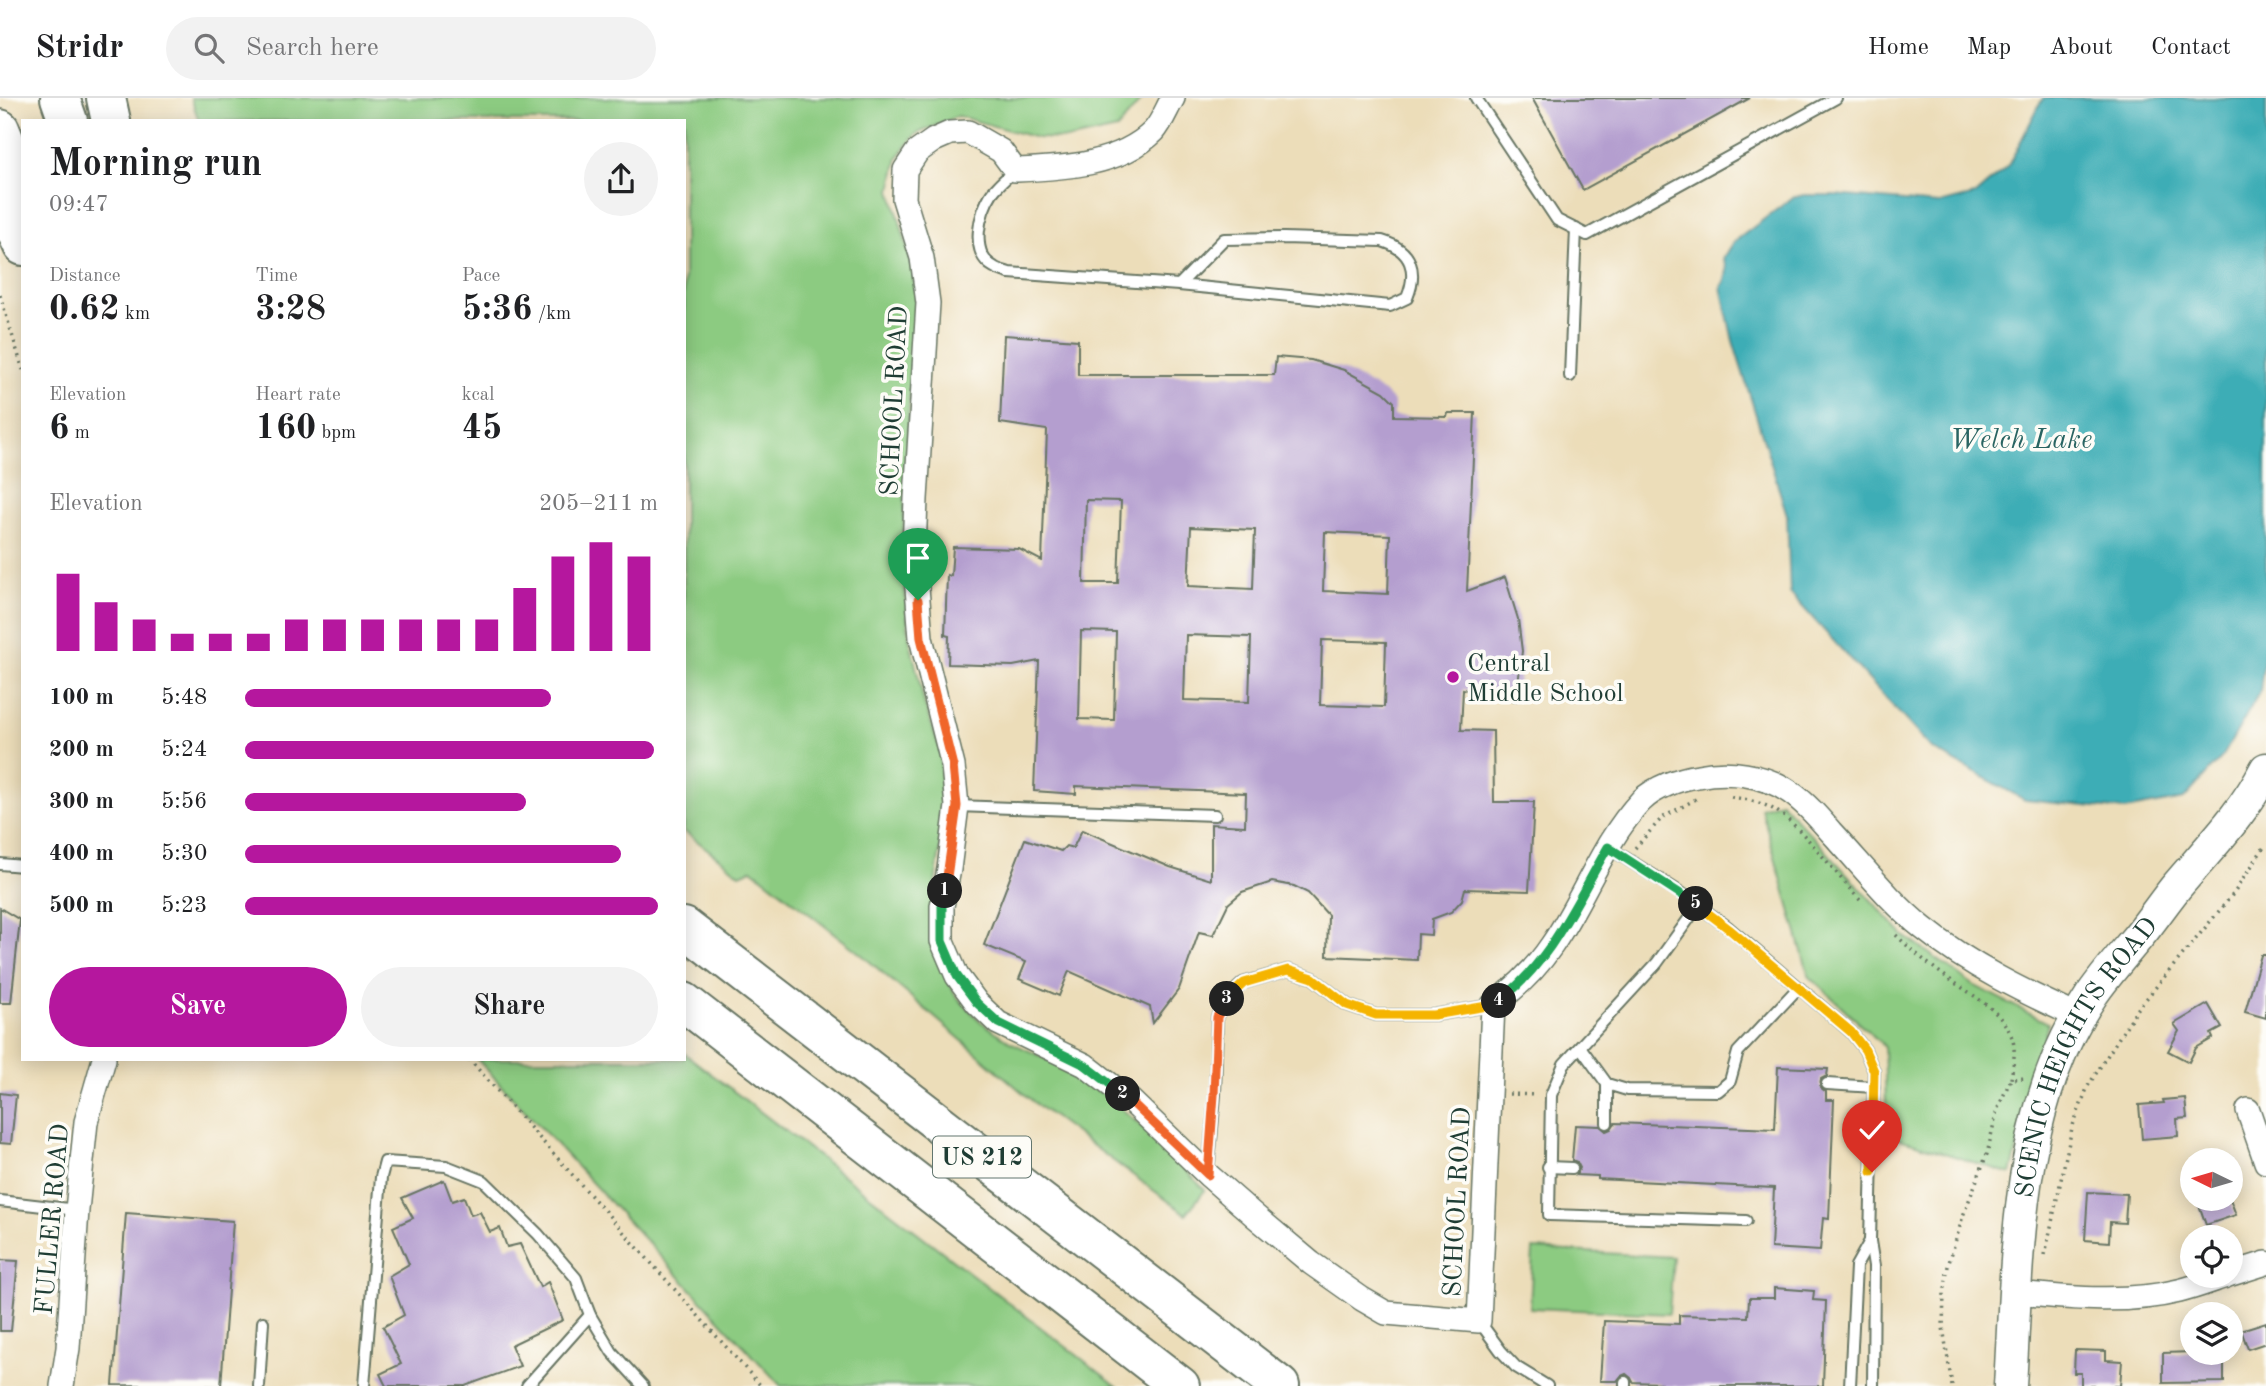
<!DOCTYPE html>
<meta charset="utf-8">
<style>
body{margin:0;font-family:"Old Standard TT",serif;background:#f2f2f2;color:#202124;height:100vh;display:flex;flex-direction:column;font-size:26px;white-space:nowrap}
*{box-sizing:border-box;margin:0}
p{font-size:23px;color:#757577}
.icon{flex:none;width:38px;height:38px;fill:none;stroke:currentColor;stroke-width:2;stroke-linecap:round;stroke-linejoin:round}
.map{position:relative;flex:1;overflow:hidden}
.panel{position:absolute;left:21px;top:21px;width:665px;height:942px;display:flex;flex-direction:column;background:#fff;border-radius:0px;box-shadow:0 4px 18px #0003}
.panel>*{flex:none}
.needle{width:46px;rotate:275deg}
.fabs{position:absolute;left:2180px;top:1050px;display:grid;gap:14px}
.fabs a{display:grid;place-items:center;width:63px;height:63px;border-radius:50%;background:#fff;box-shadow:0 4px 18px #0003;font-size:35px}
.pin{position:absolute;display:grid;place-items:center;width:60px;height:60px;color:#fff;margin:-72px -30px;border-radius:50% 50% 50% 0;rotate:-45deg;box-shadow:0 0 7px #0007}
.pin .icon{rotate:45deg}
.km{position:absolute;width:35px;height:35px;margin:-18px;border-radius:50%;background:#222;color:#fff;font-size:19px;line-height:35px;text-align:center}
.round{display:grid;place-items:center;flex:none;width:74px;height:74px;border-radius:37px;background:#f2f2f2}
.summary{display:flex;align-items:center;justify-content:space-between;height:119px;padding:0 28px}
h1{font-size:38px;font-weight:600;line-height:52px}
.figures{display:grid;grid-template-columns:repeat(3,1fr);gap:10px;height:119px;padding:7px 28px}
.figures div{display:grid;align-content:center}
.figures b{font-size:35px;font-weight:600}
.figures small{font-size:19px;font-weight:400}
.figures p{font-size:19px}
.chart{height:196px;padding:14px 28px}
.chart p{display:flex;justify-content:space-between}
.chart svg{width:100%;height:126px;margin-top:7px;stroke:#b5179e;stroke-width:6}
.button{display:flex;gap:14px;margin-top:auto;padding:14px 28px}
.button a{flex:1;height:80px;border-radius:42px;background:#b5179e;color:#fff;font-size:28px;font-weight:600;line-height:80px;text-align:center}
.button a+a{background:#f2f2f2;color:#202124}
ul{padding:0 28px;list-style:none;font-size:23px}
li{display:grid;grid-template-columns:112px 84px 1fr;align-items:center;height:52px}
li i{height:18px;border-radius:9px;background:#b5179e}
header{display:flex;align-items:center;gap:42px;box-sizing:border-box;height:98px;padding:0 35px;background:#fff;border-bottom:2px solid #e0e0e0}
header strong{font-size:33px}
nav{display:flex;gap:38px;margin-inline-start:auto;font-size:24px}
.search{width:490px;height:63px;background:#f2f2f2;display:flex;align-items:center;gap:18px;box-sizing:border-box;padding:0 24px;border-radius:38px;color:#757577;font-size:26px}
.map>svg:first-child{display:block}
.green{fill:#8ccb81;stroke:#56845a;stroke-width:2}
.water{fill:#3cadb6;stroke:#2e7575;stroke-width:2}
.building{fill:#b49ecf;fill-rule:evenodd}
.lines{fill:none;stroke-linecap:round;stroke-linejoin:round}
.lane-casing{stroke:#677563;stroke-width:14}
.street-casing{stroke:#677563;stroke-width:26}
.secondary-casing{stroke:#677563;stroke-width:35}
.highway-casing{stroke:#677563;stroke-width:42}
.path{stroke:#677563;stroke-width:3.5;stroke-dasharray:2 5;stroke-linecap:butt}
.lane{stroke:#fff;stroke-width:10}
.street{stroke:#fff;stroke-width:23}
.secondary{stroke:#fff;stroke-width:32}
.highway{stroke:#fff;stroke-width:38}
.split-1-casing{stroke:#fff;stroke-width:14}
.split-2-casing{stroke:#fff;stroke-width:14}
.split-3-casing{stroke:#fff;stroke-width:14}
.split-4-casing{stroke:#fff;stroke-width:14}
.split-5-casing{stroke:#fff;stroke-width:14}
.split-6-casing{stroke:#fff;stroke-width:14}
.split-1{stroke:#f0652b;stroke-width:9}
.split-2{stroke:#22a559;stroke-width:9}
.split-3{stroke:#f0652b;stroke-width:9}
.split-4{stroke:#f5b400;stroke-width:9}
.split-5{stroke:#22a559;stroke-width:9}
.split-6{stroke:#f5b400;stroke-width:9}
.poi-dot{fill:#b5179e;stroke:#fdfcf7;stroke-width:2.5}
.labels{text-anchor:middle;stroke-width:7;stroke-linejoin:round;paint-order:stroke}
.shield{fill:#fdfcf7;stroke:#62766e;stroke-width:2}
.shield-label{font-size:24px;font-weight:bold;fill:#1f3d34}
.street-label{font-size:26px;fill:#1f3d34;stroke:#fdfcf7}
.poi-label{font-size:26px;fill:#1f3d34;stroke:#fdfcf7;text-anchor:start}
.water-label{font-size:28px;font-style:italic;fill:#296462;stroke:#fdfcf7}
</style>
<header>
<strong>Stridr</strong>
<div class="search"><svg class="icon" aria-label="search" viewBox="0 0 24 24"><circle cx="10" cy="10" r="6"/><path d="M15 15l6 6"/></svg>Search here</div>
<nav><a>Home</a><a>Map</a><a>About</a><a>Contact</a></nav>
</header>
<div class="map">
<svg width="2266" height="1288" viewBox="0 0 2266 1288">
<rect width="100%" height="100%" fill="#fdfcf7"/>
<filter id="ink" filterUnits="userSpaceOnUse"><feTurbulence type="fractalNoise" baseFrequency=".0143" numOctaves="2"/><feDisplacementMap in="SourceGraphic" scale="14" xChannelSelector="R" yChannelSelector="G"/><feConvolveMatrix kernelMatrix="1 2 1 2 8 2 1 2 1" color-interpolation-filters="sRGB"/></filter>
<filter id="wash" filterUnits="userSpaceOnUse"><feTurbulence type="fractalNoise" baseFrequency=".00686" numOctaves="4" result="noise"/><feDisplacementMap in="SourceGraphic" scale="28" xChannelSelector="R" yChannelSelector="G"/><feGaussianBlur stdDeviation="1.57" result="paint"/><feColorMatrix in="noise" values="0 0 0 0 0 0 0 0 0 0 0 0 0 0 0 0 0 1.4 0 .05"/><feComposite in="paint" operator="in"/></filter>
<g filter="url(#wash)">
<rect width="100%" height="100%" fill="#ecddb9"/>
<g class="green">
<path d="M191 0H1143L1117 31 1071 41 1037 40 958 18 916 36 898 59 891 92 912 167 917 202 909 308 902 458 909 539 925 608 941 654 940 752 931 814 935 851 955 897 980 923 1010 944 1068 971 1114 1004 1149 1035 1205 1092 1186 1116 1036 1006 862 857 752 771 740 776 684 733V23H199Z"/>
<path d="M1781 704 1903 837 1975 888 2048 925 2011 1076 1887 1037 1884 948 1809 878 1761 710Z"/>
<path d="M684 955 1117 1288H781L477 961H684Z"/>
<path d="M1533 1151 1673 1159 1669 1216 1530 1210Z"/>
</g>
<path class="water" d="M2043 0H2266V547L2260 593 2223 658 2184 701 2125 712 2025 702 1932 651 1790 495 1787 417 1733 243 1721 189C1727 180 1729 170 1723 161L1734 144 1792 100 1804 97H1835L1939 106 1975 97 2008 68Z"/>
<g id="blocks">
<g class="building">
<path d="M1532 0H1750L1583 92Z"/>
<path d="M1004 237 1078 242V277H1274L1276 259 1311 262 1344 272 1384 294 1394 304V318L1447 319 1448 315H1475L1467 493 1505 479 1518 521 1522 553 1516 603 1463 591 1461 632 1493 633 1494 704H1534L1529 793 1465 791 1462 802 1451 814 1432 821 1431 837 1418 836 1417 862 1327 858 1328 817 1308 795 1294 788 1272 784 1242 794 1228 806 1213 837 1199 834 1179 891 1153 925 1150 909 1069 873 1059 898 1019 881 1026 864 984 847 1025 741 1061 753 1066 748 1073 750 1082 732 1170 769 1211 782V726L1245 728 1246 695 1076 688V696L1034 693 1039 563 1013 568 948 566 949 538 945 537 947 477 951 478 953 449 1019 451 1042 463 1047 332 1000 325ZM1086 402 1121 403 1118 485H1084ZM1191 429 1255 432 1253 491 1188 488ZM1325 434 1390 437 1388 496 1323 493ZM1081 533 1116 534 1114 622 1079 621ZM1186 537 1251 539 1249 604 1184 602ZM1322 542 1386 544 1384 609 1320 607Z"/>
<path d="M0 810 20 822 11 905H0Z"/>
<path d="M2261 857H2266V920L2245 914Z"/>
<path d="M2208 906 2222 930 2211 936 2213 940 2196 950 2189 964 2168 953 2179 933 2174 926Z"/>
<path d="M1778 969 1828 971 1827 978 1821 981 1820 989 1826 994V1002H1834L1829 1121 1823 1120 1820 1153 1771 1150 1774 1090 1598 1081V1078L1576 1077 1580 1070 1577 1064 1572 1062 1575 1027 1600 1028 1606 1033 1611 1031 1615 1025 1775 1031Z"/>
<path d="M0 995 16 997 11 1046 0 1045Z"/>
<path d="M2185 1000 2187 1020 2177 1021 2178 1038 2142 1041 2139 1007 2164 1005 2163 1002Z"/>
<path d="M444 1082 452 1103 464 1099 471 1117 480 1114 490 1134 500 1130 507 1149 520 1146 540 1189 548 1184 563 1222 511 1247 520 1268 465 1288H386L380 1276 401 1266 383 1229 404 1217 389 1178 409 1166 393 1129 413 1120 402 1100Z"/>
<path d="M2088 1094 2127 1096 2125 1125 2110 1124 2109 1144 2085 1142Z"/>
<path d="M2197 1101H2230L2236 1117 2206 1127Z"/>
<path d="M126 1115 233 1123 221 1288 113 1287Z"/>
<path d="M0 1162 18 1163 11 1233H0Z"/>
<path d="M1774 1190 1814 1193 1813 1202 1826 1203 1823 1288H1659L1660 1285 1633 1284 1631 1280 1626 1276 1621 1278 1617 1283H1600L1604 1223 1679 1226V1217L1748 1219 1749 1200H1774Z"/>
<path d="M2266 1224V1245L2248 1251 2241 1232Z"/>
<path d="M2075 1252 2106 1253V1262L2122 1263 2120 1288H2081V1275H2074Z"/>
<path d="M2193 1254 2224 1255V1284L2163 1285V1255Z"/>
</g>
</g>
</g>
<g filter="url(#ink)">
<use href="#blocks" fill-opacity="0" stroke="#677563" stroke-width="2"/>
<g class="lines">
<g class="lane-casing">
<g id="lane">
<path d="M1476 0 1557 122 1587 137 1836 0"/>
<path d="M1015 72C1007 79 998 87 992 95 979 114 969 156 994 169 998 172 1004 173 1009 175L1179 187 1390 208 1407 200C1418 173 1412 152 1382 143L1284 140 1224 141 1179 187"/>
<path d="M1570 278 1576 131"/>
<path d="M957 708 1215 717"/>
<path d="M1608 749 1681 795 1729 830 1851 934 1865 952 1874 973 1870 1143 1874 1168 1873 1288"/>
<path d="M0 766 23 768"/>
<path d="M1698 808 1657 865 1564 966 1551 997 1549 1117 1746 1123"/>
<path d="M1581 950 1607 986 1627 992 1718 993 1730 983 1738 954 1798 890"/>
<path d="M1827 986 1874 989"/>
<path d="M1607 1025V986"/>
<path d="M1548 1069 1572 1070"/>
<path d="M1208 1076 1215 997 1217 919 1228 899 1243 885 1288 872 1313 880 1347 907 1376 917H1434L1493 907"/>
<path d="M0 1103 77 1112"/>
<path d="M1479 1223 1501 1253 1516 1269 1547 1288"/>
<path d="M259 1288 263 1224"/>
<path d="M364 1288 381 1079 385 1064 446 1068 484 1083 538 1136 576 1180 590 1217 612 1254 643 1288"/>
<path d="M527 1288 590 1217"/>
<path d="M1625 1288V1284"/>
<path d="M1850 1288 1856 1168 1870 1143"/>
</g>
</g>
<g class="street-casing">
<g id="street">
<path d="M1173 0C1167 10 1162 24 1154 33 1119 68 1061 70 1015 72L1001 53 968 34 950 35 934 42 917 54 905 72 904 101 922 160 928 205 916 401 914 453 918 502 921 540 953 668 957 708 949 771 942 808V843L957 878 977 905 998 925 1085 967 1130 1002 1208 1077 1255 1118 1311 1165 1362 1201 1386 1215 1479 1223 1493 907C1516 890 1536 871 1552 847 1584 801 1602 745 1641 703 1655 689 1679 681 1698 678 1728 672 1764 676 1790 694 1806 705 1819 720 1831 734 1861 766 1889 803 1923 830 1970 868 2024 894 2079 919"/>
<path d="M2248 1012 2266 1064"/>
<path d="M2231 1176 2266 1165"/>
<path d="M2016 1195C2069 1200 2126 1206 2179 1193 2195 1189 2211 1183 2226 1178"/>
<path d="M62 1288 68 1250 77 1112 86 1024 104 961"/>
</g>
</g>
<g class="secondary-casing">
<g id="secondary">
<path id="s1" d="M2010 1288C2018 1156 2015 1012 2091 898 2106 876 2124 856 2141 835 2153 820 2164 804 2176 789 2208 751 2244 715 2266 671"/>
</g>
</g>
<g class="highway-casing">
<g id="highway">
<path d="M60 0 68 23"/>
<path d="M106 0 111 23"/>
<path d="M0 31 23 88"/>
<path d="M0 99 23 148"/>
<path d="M684 829 1280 1288"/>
<path d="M684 904 1180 1288"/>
</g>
</g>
<g class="path">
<path d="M0 197 23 272"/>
<path d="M1731 699C1746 701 1760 704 1773 711 1803 728 1837 779 1863 805"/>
<path d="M1635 750 1662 720 1696 701"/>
<path d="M1896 837C1910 851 1926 864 1942 876 1966 894 1998 908 2011 937 2017 950 2013 967 2011 981"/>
<path d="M469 961 761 1288"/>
<path d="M1509 996 1536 997"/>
<path d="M2045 1157 2072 1030 2088 988 2136 913 2234 795 2266 746"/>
<path d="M1952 1288 1943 1229 1944 1195 1948 1168 1963 1118 1987 1056 1997 1012 2011 981 2026 980"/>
</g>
<use href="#lane" class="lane"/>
<use href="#street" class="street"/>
<use href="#secondary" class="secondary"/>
<use href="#highway" class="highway"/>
</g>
</g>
<g class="lines" filter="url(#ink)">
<g class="split-1-casing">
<path id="split-1" d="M918 502 921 540 953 668 957 708 945 793"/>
</g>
<g class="split-2-casing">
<path id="split-2" d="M945 793 942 808V843L957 878 977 905 999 925 1085 967 1123 996"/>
</g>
<g class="split-3-casing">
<path id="split-3" d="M1123 996 1208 1077 1214 997 1217 919 1227 901"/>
</g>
<g class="split-4-casing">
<path id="split-4" d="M1227 901 1244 885 1288 872 1313 880 1347 907 1376 917H1434L1493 907 1499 903"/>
</g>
<g class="split-5-casing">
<path id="split-5" d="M1499 903C1551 864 1576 804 1608 749L1696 806"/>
</g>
<g class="split-6-casing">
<path id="split-6" d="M1696 806 1729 831 1851 934 1865 952 1874 973 1872 1074"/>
</g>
<use href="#split-1" class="split-1"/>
<use href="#split-2" class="split-2"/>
<use href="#split-3" class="split-3"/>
<use href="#split-4" class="split-4"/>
<use href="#split-5" class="split-5"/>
<use href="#split-6" class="split-6"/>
</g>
<circle class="poi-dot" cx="1453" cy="579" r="7"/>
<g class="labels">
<rect class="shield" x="933" y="1038.5" width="98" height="41" rx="5"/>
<g class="shield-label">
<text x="982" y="1067">US 212</text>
</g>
<g class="street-label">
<text transform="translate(893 303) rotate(-87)" y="9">SCHOOL ROAD</text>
<text dy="9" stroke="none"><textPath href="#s1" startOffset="345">SCENIC HEIGHTS ROAD</textPath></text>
<text transform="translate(1456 1104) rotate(-87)" y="9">SCHOOL ROAD</text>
<text transform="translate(51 1121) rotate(-85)" y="9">FULLER ROAD</text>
</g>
<g class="poi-label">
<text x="1467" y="573">Central<tspan x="1467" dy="30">Middle School</tspan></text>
</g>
<g class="water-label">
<text x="2021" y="350">Welch Lake</text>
</g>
</g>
</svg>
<div class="fabs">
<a><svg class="needle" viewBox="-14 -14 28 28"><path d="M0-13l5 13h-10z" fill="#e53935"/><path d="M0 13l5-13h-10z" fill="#757577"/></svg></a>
<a><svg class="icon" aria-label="locate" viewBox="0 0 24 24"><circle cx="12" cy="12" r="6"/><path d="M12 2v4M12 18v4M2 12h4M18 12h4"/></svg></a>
<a><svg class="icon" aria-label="layers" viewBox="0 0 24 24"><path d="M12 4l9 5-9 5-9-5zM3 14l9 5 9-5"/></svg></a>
</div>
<div class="pin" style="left:918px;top:502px;background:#1e9e55"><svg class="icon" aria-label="arrive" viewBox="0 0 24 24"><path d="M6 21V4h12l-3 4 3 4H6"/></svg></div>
<div class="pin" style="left:1872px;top:1074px;background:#d93025"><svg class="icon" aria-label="check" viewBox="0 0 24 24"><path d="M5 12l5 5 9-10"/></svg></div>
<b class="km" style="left:945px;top:793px">1</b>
<b class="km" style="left:1123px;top:996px">2</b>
<b class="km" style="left:1227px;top:901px">3</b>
<b class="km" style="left:1499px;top:903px">4</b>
<b class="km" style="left:1696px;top:806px">5</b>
<section class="panel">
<div class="summary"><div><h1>Morning run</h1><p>09:47</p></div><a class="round"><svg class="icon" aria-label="share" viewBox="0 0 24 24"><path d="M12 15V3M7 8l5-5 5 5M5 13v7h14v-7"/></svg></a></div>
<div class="figures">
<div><p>Distance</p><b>0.62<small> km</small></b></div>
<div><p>Time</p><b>3:28</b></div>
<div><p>Pace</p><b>5:36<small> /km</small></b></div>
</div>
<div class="figures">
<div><p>Elevation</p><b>6<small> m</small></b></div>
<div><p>Heart rate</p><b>160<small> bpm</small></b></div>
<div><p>kcal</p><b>45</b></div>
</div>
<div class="chart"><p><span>Elevation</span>205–211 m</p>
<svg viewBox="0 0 160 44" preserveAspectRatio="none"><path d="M5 44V17M15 44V27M25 44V33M35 44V38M45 44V38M55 44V38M65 44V33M75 44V33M85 44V33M95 44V33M105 44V33M115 44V33M125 44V22M135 44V11M145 44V6M155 44V11"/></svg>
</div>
<ul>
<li><b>100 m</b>5:48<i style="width:74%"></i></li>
<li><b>200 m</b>5:24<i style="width:99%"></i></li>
<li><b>300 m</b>5:56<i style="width:68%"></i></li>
<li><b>400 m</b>5:30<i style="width:91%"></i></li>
<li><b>500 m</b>5:23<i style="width:100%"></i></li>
</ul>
<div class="button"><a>Save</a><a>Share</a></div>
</section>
</div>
